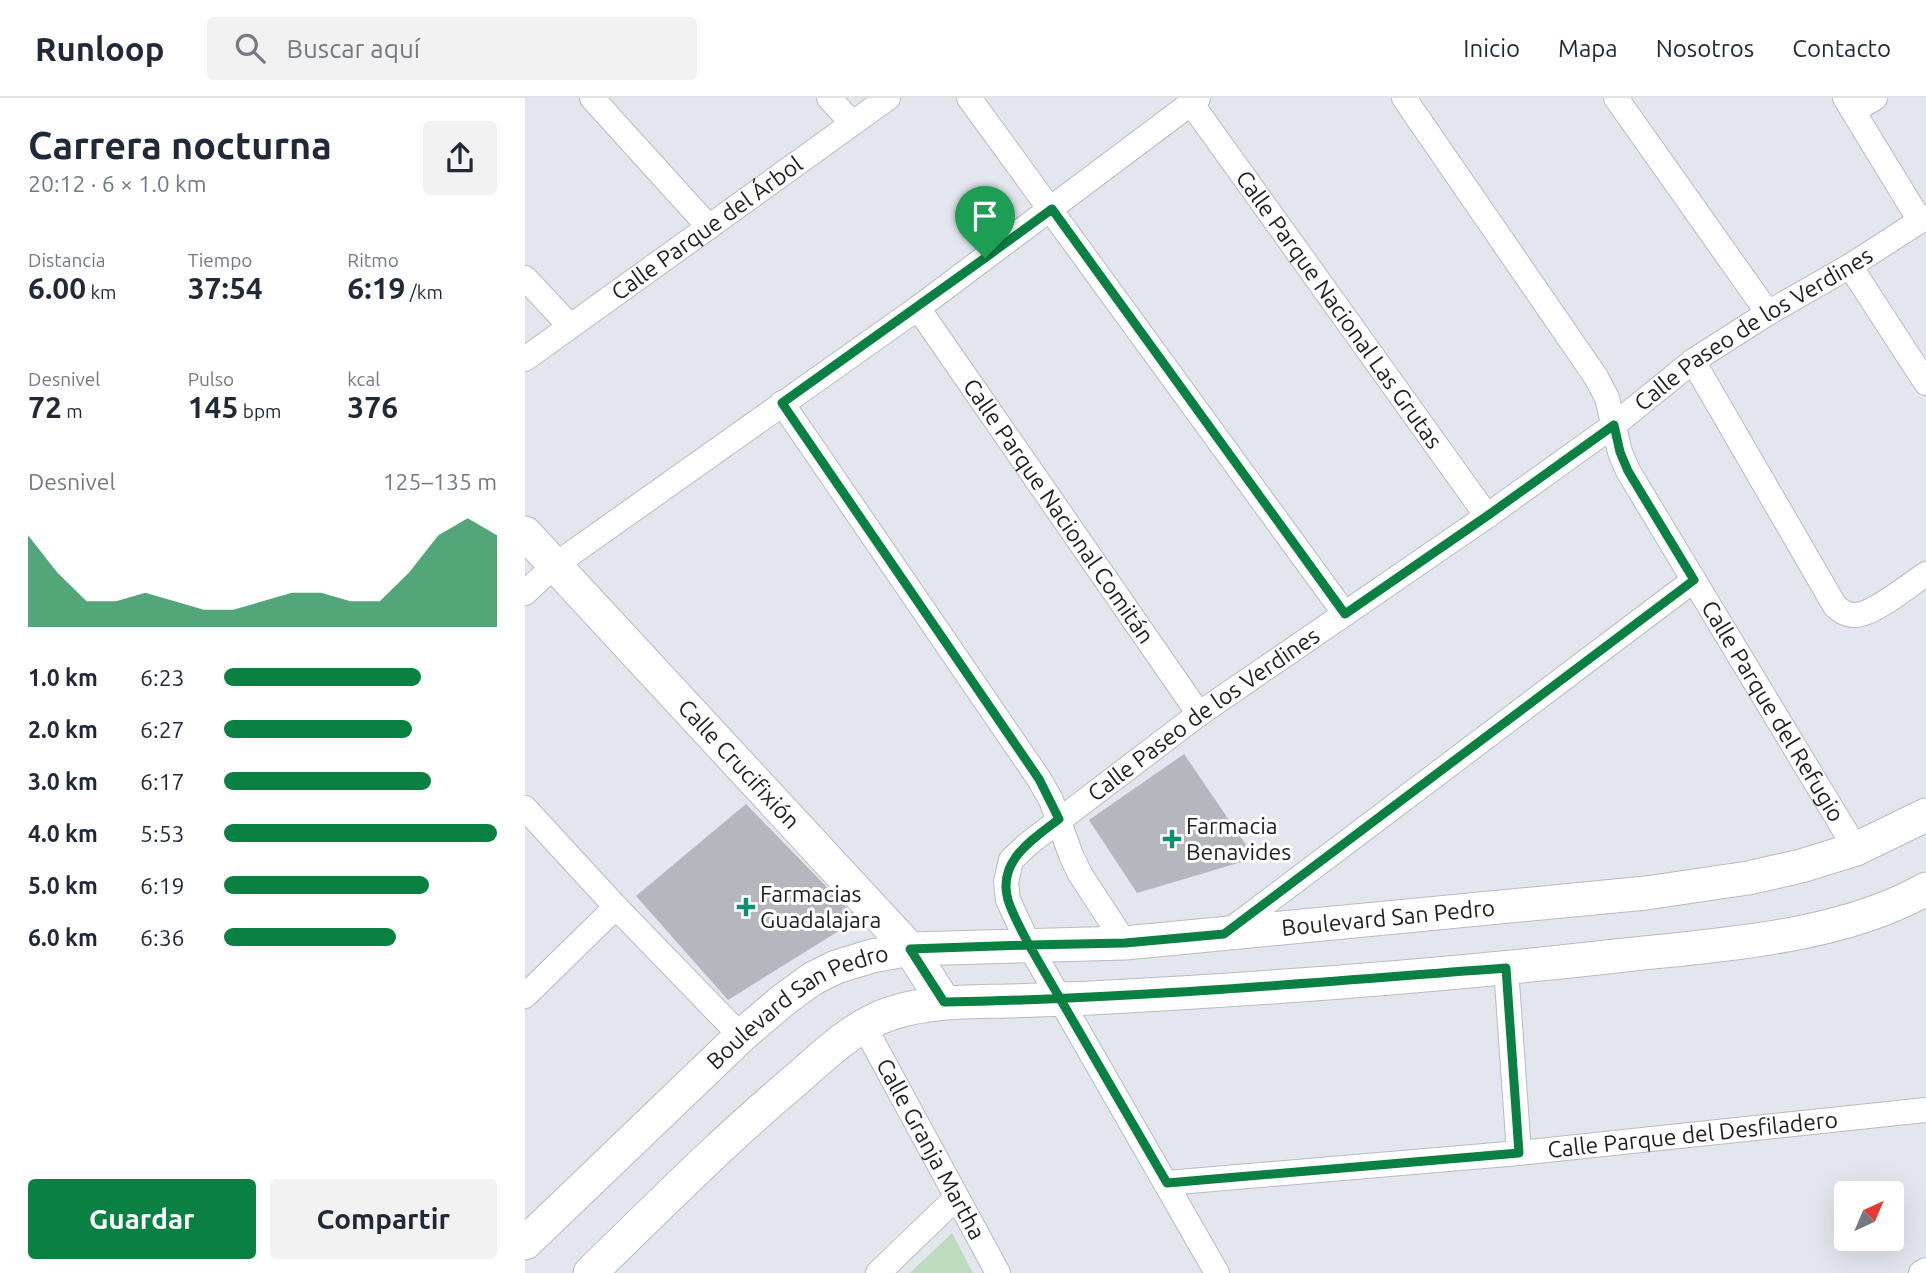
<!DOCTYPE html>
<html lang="es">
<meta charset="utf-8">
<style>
body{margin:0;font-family:Ubuntu,sans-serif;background:#f2f2f3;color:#1f2937;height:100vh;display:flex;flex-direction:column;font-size:26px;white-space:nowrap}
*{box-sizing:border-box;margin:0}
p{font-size:23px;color:#747a83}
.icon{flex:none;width:38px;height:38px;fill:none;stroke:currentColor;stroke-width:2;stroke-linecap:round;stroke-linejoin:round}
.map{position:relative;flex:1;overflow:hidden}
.details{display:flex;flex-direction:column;background:#fff;width:525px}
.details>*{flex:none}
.needle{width:46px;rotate:44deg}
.buttons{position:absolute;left:1309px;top:1083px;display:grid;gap:14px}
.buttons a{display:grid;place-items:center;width:70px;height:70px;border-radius:7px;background:#fff;box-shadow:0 7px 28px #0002;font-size:35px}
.pin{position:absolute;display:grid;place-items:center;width:60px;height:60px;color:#fff;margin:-72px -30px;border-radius:50% 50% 50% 0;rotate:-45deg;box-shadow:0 0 7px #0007}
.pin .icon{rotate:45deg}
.round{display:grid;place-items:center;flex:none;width:74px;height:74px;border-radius:7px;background:#f2f2f3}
.headline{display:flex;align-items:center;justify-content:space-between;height:119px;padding:0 28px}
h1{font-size:38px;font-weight:700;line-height:52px}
.stats{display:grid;grid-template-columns:repeat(3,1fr);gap:10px;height:119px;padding:7px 28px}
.stats div{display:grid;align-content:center}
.stats b{font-size:30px;font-weight:700}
.stats small{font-size:19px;font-weight:400}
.stats p{font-size:19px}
.chart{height:196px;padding:14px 28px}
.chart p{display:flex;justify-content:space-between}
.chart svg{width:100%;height:126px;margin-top:7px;fill:#0b8043;opacity:.7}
.button{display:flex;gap:14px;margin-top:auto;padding:14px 28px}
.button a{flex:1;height:80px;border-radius:7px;background:#0b8043;color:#fff;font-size:28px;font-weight:700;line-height:80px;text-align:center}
.button a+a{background:#f2f2f3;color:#1f2937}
ul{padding:0 28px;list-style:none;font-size:23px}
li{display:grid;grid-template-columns:112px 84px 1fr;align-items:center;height:52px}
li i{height:18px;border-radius:9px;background:#0b8043}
header{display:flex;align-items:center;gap:42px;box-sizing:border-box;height:98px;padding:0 35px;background:#fff;border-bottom:2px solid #e0e1e3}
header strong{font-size:33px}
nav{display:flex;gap:38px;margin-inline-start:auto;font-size:24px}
.search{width:490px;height:63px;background:#f2f2f3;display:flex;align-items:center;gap:18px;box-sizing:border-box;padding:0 24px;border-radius:7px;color:#747a83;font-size:26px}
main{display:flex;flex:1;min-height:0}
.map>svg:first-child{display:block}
.green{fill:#bddbbe}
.building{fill:#b5b6be}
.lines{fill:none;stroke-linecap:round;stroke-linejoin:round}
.street-casing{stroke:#b9bbc3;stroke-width:26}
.secondary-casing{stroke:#b9bbc3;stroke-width:35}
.street{stroke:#fff;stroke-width:24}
.secondary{stroke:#fff;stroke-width:33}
.route-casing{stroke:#fff;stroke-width:14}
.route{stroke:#0b8043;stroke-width:9}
.poi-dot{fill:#0d8d72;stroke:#fff;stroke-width:2.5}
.labels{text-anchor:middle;stroke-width:6;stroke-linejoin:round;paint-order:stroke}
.street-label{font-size:23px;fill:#1e1f22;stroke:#fff}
.poi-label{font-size:23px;fill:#1e1f22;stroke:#fff;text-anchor:start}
</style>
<header>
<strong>Runloop</strong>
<div class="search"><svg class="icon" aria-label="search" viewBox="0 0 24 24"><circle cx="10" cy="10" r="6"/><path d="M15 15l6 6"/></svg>Buscar aquí</div>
<nav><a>Inicio</a><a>Mapa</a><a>Nosotros</a><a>Contacto</a></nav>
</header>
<main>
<section class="details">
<div class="headline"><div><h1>Carrera nocturna</h1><p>20:12 · 6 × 1.0 km</p></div><a class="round"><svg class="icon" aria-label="share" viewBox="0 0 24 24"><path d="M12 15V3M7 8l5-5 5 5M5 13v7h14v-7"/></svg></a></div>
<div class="stats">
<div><p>Distancia</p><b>6.00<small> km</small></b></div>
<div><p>Tiempo</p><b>37:54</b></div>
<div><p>Ritmo</p><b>6:19<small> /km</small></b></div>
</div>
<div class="stats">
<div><p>Desnivel</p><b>72<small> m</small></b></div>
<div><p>Pulso</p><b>145<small> bpm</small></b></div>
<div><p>kcal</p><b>376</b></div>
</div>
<div class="chart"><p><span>Desnivel</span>125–135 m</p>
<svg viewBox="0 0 160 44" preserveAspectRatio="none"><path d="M0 44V12L10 25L20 35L30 35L40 32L50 35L60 38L70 38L80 35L90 32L100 32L110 35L120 35L130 25L140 12L150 6L160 12V44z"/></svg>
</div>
<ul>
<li><b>1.0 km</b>6:23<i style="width:72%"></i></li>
<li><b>2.0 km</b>6:27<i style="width:69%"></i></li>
<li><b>3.0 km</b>6:17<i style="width:76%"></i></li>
<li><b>4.0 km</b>5:53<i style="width:100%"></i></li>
<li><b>5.0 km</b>6:19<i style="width:75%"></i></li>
<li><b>6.0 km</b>6:36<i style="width:63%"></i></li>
</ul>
<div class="button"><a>Guardar</a><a>Compartir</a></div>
</section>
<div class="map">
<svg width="1401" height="1175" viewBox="0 0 1401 1175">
<rect width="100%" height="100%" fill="#e4e6ef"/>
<path class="green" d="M427 1135 448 1175H385Z"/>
<g class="building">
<path d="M659 656 730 760 612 795 564 722Z"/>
<path d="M221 706 333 821 203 902 111 798Z"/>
</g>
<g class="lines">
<g class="street-casing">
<g id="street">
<path d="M67 0 184 129"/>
<path d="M304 0 327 25"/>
<path d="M444 0 820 516"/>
<path id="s1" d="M879 0 1071 279 1082 300 1095 354 1103 373 1331 751"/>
<path d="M1091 0 1243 215"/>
<path d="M1320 0 1395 123"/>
<path id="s2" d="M666 5 962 418"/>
<path d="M1328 13 1350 0"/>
<path d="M1325 168 1401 285"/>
<path d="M0 180 45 228"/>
<path id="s3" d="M393 210 674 616"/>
<path id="s4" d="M0 261 363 0"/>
<path d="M1168 263 1310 508C1316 513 1321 517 1330 517 1348 517 1384 487 1401 476"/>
<path d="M257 305 514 681 526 702 546 757 555 776 600 845"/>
<path d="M0 495 30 467 393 210 673 0"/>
<path d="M0 710 91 809 216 938"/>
<path d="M700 836 1169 482"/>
<path d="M981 870 994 1055"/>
<path d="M0 898 91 809"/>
<path id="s5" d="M339 928 473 1175"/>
<path id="s6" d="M642 1085 994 1055 1401 1012"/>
<path d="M353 1175 431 1100"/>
<path id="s7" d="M692 1175 504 847 483 802 481 784 486 762 503 746 674 616 962 418 1089 327 1168 263 1243 215 1325 168 1401 119"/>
<path d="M1396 1175 1401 1172"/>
</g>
</g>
<g class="secondary-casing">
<g id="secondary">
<path id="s8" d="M0 435 385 851 419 904"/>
<path id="s9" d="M0 1145 216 938 257 903 287 881 311 869 347 858 385 851 600 845 1121 795 1223 780 1276 768 1331 751 1401 717"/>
<path d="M65 1175C133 1109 199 1042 272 981 300 956 330 927 367 915 404 903 443 904 482 903 516 902 550 901 584 899 753 890 922 877 1091 858 1190 847 1313 841 1401 791"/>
</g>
</g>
<use href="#street" class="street"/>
<use href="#secondary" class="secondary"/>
</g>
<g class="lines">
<g class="route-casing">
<path id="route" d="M460 160 257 305 514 681 534 721C507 742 472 763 483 802 488 818 497 833 504 847L385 851 419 904C607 901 794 884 981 870L994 1055 642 1085 504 847 600 845 699 836 1169 482 1103 373 1095 354 1089 327 962 418 820 516 527 111 460 160"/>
</g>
<use href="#route" class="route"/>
</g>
<g class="poi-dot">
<path d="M643.5 730.5h7v7h7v7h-7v7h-7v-7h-7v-7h7z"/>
<path d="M217.5 798.5h7v7h7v7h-7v7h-7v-7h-7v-7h7z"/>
</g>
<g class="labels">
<g class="street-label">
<text dy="8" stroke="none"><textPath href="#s4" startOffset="224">Calle Parque del Árbol</textPath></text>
<text dy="8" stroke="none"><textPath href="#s2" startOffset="254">Calle Parque Nacional Las Grutas</textPath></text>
<text dy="8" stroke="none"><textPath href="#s7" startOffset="1382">Calle Paseo de los Verdines</textPath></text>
<text dy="8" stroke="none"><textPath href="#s3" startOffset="247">Calle Parque Nacional Comitán</textPath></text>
<text dy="8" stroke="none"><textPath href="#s1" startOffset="719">Calle Parque del Refugio</textPath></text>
<text dy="8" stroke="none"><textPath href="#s7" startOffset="710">Calle Paseo de los Verdines</textPath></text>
<text dy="8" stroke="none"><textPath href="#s8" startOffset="315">Calle Crucifixión</textPath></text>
<text dy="8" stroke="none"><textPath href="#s9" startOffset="973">Boulevard San Pedro</textPath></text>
<text dy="8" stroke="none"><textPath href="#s9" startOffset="364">Boulevard San Pedro</textPath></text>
<text dy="8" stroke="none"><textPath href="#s6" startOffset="528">Calle Parque del Desfiladero</textPath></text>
<text dy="8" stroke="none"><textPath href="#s5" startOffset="140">Calle Granja Martha</textPath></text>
</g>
<g class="poi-label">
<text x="661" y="736">Farmacia<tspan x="661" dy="26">Benavides</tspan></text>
<text x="235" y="804">Farmacias<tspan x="235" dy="26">Guadalajara</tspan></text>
</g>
</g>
</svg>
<div class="buttons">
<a><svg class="needle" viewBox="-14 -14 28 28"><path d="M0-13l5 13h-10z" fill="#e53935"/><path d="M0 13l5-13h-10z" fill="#747a83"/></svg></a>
</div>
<div class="pin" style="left:460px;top:160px;background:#1e9e55"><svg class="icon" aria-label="arrive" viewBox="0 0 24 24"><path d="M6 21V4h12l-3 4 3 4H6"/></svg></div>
</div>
</main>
